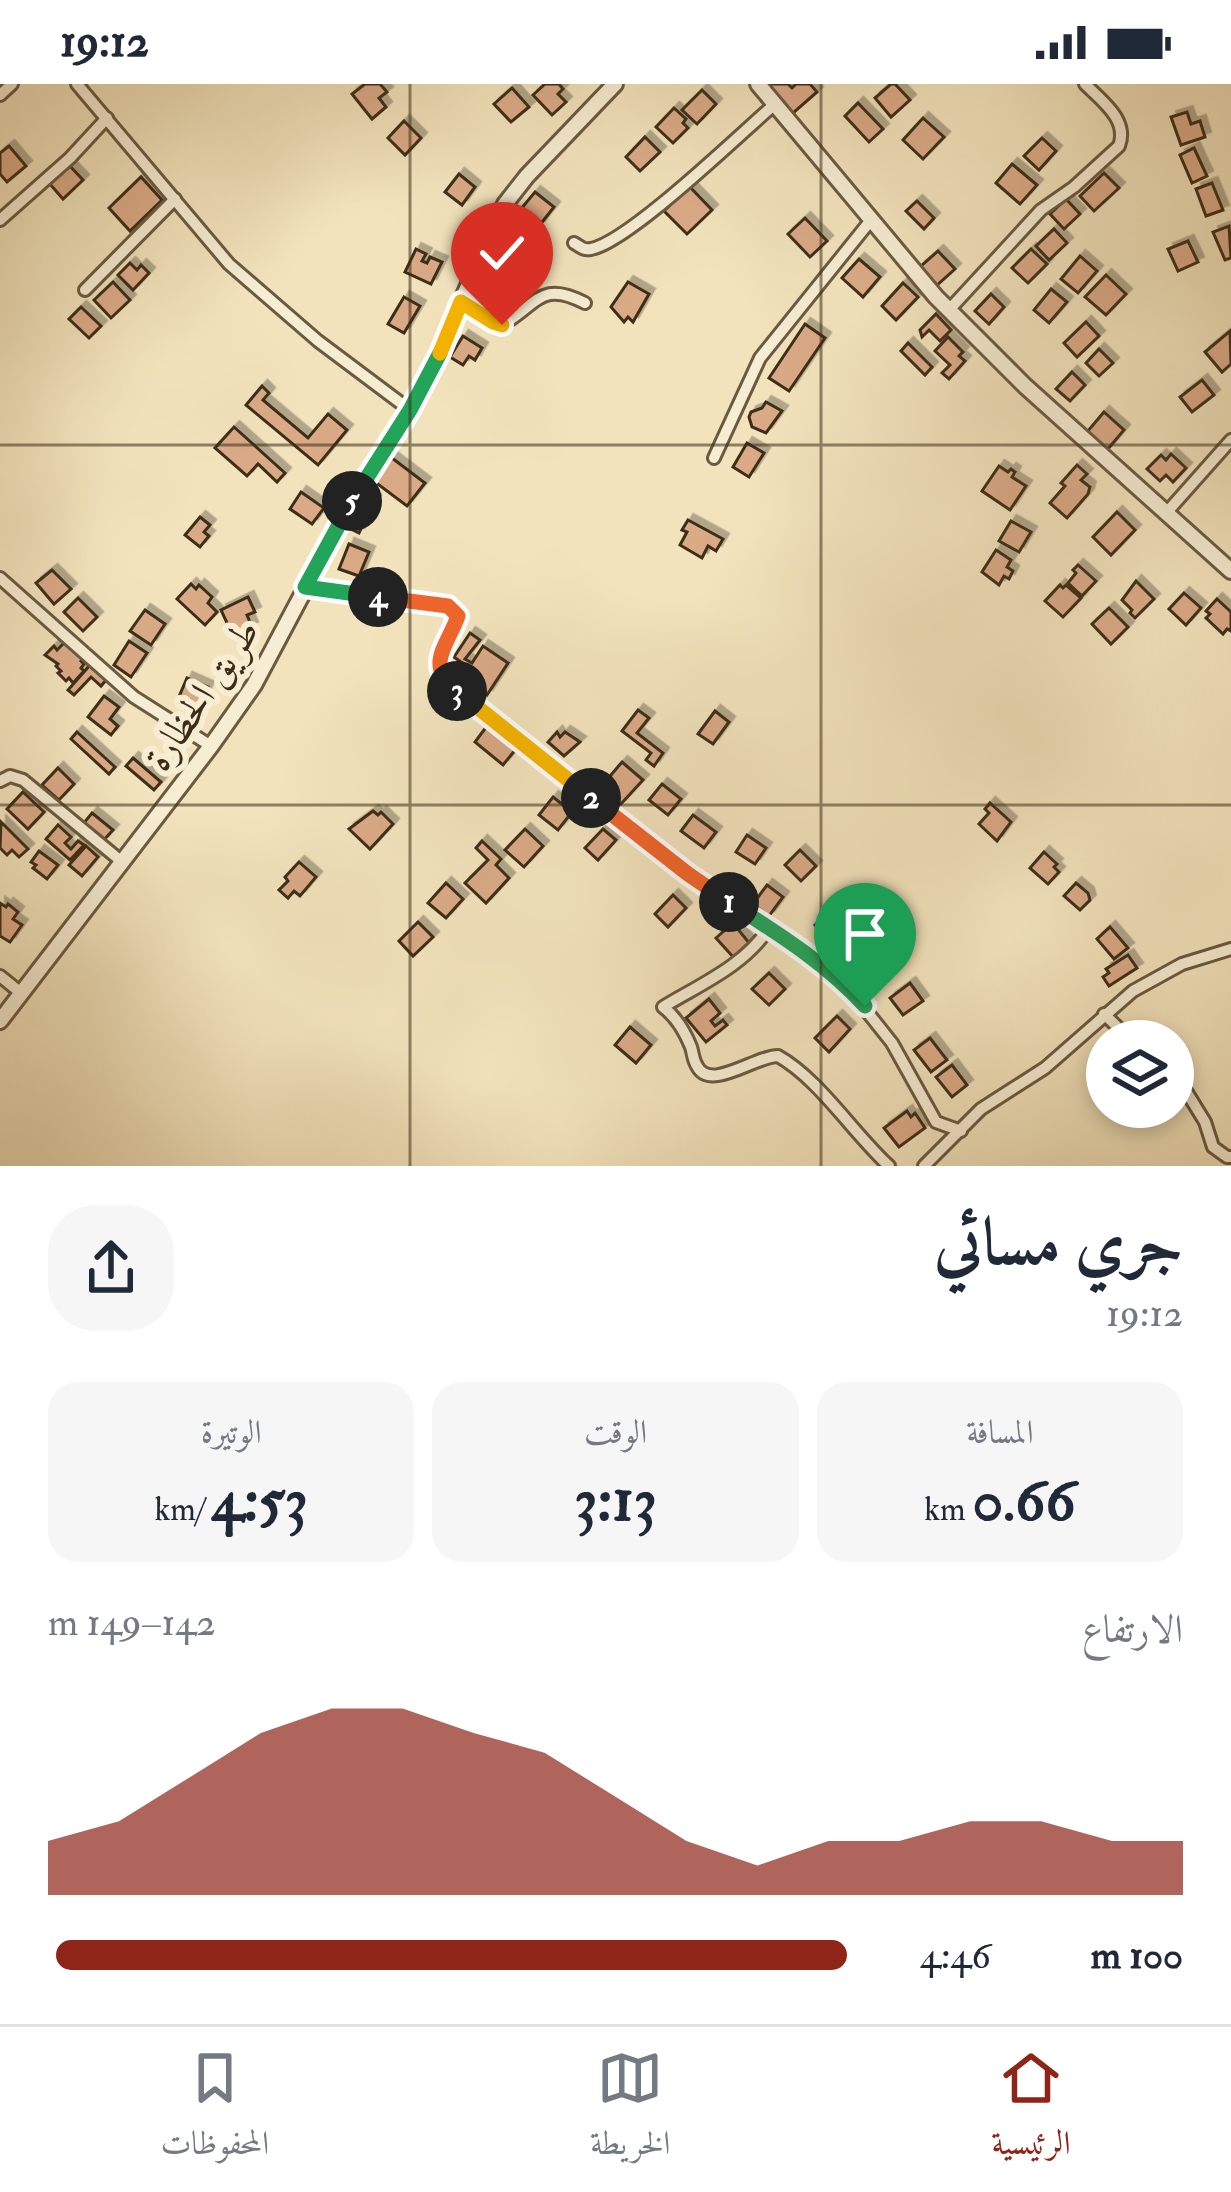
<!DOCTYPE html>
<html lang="ar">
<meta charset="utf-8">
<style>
body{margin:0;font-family:"IM FELL Double Pica",Amiri,serif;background:#f6f6f7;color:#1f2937;direction:rtl;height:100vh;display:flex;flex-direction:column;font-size:45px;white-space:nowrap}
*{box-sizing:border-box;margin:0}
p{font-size:39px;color:#747a83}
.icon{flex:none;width:66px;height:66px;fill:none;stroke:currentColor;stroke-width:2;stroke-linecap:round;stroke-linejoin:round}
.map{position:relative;height:1082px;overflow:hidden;direction:ltr}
.details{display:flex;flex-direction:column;background:#fff;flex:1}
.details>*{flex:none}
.controls{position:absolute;left:1086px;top:936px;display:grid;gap:24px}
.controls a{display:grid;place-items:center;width:108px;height:108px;border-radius:50%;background:#fff;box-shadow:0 6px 18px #0003;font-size:60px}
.pin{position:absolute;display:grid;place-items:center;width:102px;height:102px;color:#fff;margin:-123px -51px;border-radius:50% 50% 50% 0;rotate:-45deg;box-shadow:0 0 12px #0007}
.pin .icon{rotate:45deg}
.km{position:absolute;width:60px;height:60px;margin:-30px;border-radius:50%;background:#222;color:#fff;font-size:33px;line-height:60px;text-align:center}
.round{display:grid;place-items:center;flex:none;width:126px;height:126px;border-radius:48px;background:#f6f6f7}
.headline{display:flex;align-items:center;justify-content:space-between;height:204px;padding:0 48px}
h1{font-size:66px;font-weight:700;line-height:90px}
.figures{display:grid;grid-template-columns:repeat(3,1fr);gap:18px;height:204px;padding:12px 48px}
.figures div{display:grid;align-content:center;border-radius:30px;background:#f6f6f7;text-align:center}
.figures b{font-size:60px;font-weight:700}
.figures small{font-size:33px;font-weight:400}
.figures p{font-size:33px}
.chart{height:336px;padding:24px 48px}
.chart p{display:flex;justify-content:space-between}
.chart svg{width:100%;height:216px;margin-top:12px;fill:#8f2418;opacity:.7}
ul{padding:0 48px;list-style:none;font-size:39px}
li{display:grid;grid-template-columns:192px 144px 1fr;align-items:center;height:90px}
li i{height:30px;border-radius:15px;background:#8f2418}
.status{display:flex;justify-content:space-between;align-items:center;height:84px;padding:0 60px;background:#fff;direction:ltr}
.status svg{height:33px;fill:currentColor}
.menu{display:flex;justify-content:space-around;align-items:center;height:168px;border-top:3px solid #e0e1e3;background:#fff;font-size:33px;color:#747a83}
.menu a{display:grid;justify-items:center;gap:6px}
.menu .current{color:#8f2418}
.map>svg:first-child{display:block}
.building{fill:#daaa87;stroke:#3d2d18;stroke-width:3;filter:url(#shadow)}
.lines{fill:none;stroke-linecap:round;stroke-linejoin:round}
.minor-casing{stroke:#6a5a41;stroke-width:16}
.tertiary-casing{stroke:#6a5a41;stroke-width:20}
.minor{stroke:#f7edd3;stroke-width:10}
.tertiary{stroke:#f7edd3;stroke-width:14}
.split-1-casing{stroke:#fff;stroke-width:24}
.split-2-casing{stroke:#fff;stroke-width:24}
.split-3-casing{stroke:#fff;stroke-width:24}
.split-4-casing{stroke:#fff;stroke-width:24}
.split-5-casing{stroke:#fff;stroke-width:24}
.split-6-casing{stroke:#fff;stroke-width:24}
.split-7-casing{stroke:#fff;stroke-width:24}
.split-1{stroke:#22a559;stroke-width:15}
.split-2{stroke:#f0652b;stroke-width:15}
.split-3{stroke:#f5b400;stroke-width:15}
.split-4{stroke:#f0652b;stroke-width:15}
.split-5{stroke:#22a559;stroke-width:15}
.split-6{stroke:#22a559;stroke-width:15}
.split-7{stroke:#f5b400;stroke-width:15}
.grid{fill:none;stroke:#3d2d18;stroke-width:3;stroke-opacity:0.55}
.labels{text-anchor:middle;stroke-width:12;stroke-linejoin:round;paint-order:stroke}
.street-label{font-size:39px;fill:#3d2d18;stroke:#f7edd3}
</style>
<div class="status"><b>19:12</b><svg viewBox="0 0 49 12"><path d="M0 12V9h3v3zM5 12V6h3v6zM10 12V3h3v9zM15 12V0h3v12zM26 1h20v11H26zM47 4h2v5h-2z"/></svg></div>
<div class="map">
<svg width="1231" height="1082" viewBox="0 0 1231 1082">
<defs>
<filter id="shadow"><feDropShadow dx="5.5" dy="-5.5" stdDeviation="0" flood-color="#0004"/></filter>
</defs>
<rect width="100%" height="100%" fill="#f2e3bc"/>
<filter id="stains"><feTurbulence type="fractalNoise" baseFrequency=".00167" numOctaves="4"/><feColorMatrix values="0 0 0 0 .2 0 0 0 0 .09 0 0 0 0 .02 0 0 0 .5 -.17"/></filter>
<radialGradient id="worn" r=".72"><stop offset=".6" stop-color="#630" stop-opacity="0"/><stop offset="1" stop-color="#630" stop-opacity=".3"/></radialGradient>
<g class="building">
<path d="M365 0H380L387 8 379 14 386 23 372 35 352 10Z"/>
<path d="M545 0H559L563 5 558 10 566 18 552 31 533 11Z"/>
<path d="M766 0H788L792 4 796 0H810L817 8 792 30Z"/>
<path d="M891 0H895L910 16 891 33 875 14Z"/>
<path d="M512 4 529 23 511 38 494 20Z"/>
<path d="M702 6 716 20 697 40 682 26Z"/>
<path d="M858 19 883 45 869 58 845 32Z"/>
<path d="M674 24 686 35 683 39 688 44 673 59 656 43Z"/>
<path d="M1187 28 1191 40 1200 37 1205 53 1181 61 1171 33Z"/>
<path d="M923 34 944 53 923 75 903 56Z"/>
<path d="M404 37 421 54 405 71 388 54Z"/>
<path d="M645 53 660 68 640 87 626 73Z"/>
<path d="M1042 54 1056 67 1039 86 1024 72Z"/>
<path d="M9 62 26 82 7 98 0 90V69Z"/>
<path d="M1194 64 1207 92 1192 99 1180 71Z"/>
<path d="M1012 80 1037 101 1020 120 996 99Z"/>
<path d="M69 81 83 96 63 115 49 99Z"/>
<path d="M1104 89 1119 104 1094 127 1080 112Z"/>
<path d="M459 90 475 103 462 121 445 108Z"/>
<path d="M141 93 162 116 130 147 109 124Z"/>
<path d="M1212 99 1223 126 1206 132 1196 105Z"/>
<path d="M689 102 712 126 687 150 664 127Z"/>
<path d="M535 108 554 123 539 142 520 126Z"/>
<path d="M1066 115 1080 130 1064 145 1050 130Z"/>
<path d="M917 117 934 134 924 145 906 127Z"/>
<path d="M805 134 827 157 810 173 788 150Z"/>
<path d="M1229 142 1231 174 1225 176 1213 148Z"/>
<path d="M1054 145 1067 159 1049 176 1036 162Z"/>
<path d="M1188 157 1198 178 1178 187 1168 165Z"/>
<path d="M416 165 426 170 422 177 427 179 430 173 442 178 431 200 405 188Z"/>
<path d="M1031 165 1047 180 1028 199 1012 184Z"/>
<path d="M938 167 955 185 936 202 920 183Z"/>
<path d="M1080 172 1097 187 1078 209 1061 195Z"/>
<path d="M859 175 880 193 863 213 842 194Z"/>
<path d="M130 179 137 186 141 181 149 189 133 206 118 191Z"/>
<path d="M481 189 503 198 495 218 473 209Z"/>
<path d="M1106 191 1126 210 1106 231 1085 213Z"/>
<path d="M113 198 130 216 111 234 94 216Z"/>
<path d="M628 198 649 210 633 238 628 233 624 238 611 223Z"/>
<path d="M903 199 918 213 896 236 882 222Z"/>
<path d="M1051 205 1067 218 1049 239 1034 226Z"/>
<path d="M991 210 1004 223 989 240 975 227Z"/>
<path d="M404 213 420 222 404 249 388 240Z"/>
<path d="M81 223 101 242 89 254 69 235Z"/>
<path d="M936 230 951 246 940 257 929 246 922 253 920 246Z"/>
<path d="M1086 238 1099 252 1077 273 1064 259Z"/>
<path d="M805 240 825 254 789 307 769 294Z"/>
<path d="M1230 247 1231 280 1222 288 1205 268Z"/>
<path d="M463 252 482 264 475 276 469 272 463 281 450 273Z"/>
<path d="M948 253 963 268 959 272 965 277 949 295 942 289 950 281 935 267Z"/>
<path d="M908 259 932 283 925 291 901 267Z"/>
<path d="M1099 265 1113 279 1099 292 1086 279Z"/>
<path d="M1072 288 1085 301 1070 317 1056 305Z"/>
<path d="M1202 296 1214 311 1192 328 1180 313Z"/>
<path d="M262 302 269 309 263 316 308 354 328 330 347 346 318 381 246 321Z"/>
<path d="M766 318 782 327 766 349 752 343 749 333 751 328 762 324Z"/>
<path d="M1104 328 1124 346 1107 366 1087 348Z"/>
<path d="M234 343 285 389 277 398 258 380 247 392 215 364Z"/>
<path d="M747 359 764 369 749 393 733 383Z"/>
<path d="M1171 370 1186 384 1173 398 1166 391 1160 397 1147 385 1161 371 1166 376Z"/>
<path d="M392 374 425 399 407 422 375 398Z"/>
<path d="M1077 381 1087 390 1081 396 1090 403 1088 410 1067 434 1050 419 1065 402 1061 399Z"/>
<path d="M999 382 1008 388 1011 385 1015 388 1012 393 1026 402 1010 426 982 407Z"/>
<path d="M301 408 324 424 312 440 290 425Z"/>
<path d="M361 409 375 416 359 449 345 442Z"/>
<path d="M1117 428 1135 446 1111 471 1093 453Z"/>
<path d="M200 433 210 441 204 448 209 452 200 463 185 451Z"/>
<path d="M688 436 723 455 716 467 708 462 702 474 680 461 687 448 682 446Z"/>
<path d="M1011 437 1031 448 1019 468 999 457Z"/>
<path d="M349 460 369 468 359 492 339 485Z"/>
<path d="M996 466 1011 476 1007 483 1013 487 1009 495 1004 492 999 501 982 488Z"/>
<path d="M1078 481 1096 497 1082 512 1068 499 1076 489 1073 486Z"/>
<path d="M52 486 71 505 54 520 36 499Z"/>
<path d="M1136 497 1154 515 1135 534 1130 529 1132 526 1122 516Z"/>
<path d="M191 500 196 505 199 501 212 513 208 519 217 528 205 541 177 515Z"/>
<path d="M1060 501 1063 504 1066 501 1081 514 1063 533 1045 517Z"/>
<path d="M1184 509 1201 524 1186 541 1169 525Z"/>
<path d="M248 513 255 528 247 531 252 543 233 552 221 526Z"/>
<path d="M78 514 97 533 83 547 64 528Z"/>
<path d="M1217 515 1231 528V547L1227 545 1223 550 1206 534 1210 530 1206 527Z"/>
<path d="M1109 524 1128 543 1111 560 1092 540Z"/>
<path d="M145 526 165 540 151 561 130 547Z"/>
<path d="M470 549 480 556 465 575 472 579 483 562 508 579 487 611 460 593 468 583 454 573Z"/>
<path d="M67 556 84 573 81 577 84 580 81 584 84 587 73 599 69 594 66 597 58 589 61 587 56 582 58 580 45 571 54 562 57 566Z"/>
<path d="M129 557 147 569 131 593 114 581Z"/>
<path d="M91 580 107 595 101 602 91 593 74 611 68 606Z"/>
<path d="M187 594 208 603 199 624 178 615Z"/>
<path d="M104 612 119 623 110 635 118 642 111 651 88 633Z"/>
<path d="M638 626 649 634 637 649 663 669 654 682 646 676 651 669 622 647Z"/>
<path d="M715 627 729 638 713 660 698 650Z"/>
<path d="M487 642 516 665 503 681 475 658Z"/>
<path d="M77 648 115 683 109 690 71 655Z"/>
<path d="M557 648 560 653 565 648 580 658 564 672 548 658Z"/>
<path d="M133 674 161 698 154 706 126 682Z"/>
<path d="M622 678 643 696 620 721 600 704Z"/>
<path d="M58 684 74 700 59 716 42 701Z"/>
<path d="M662 700 681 715 668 731 649 716Z"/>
<path d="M23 708 44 728 28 745 7 725Z"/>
<path d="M553 713 572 728 558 746 539 731Z"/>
<path d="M990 719 1011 738 997 757 979 740 989 729 985 725Z"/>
<path d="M373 727 378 731 381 728 393 740 370 765 349 745Z"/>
<path d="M92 729 113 746 103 757 83 740Z"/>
<path d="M693 731 716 748 704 764 681 747Z"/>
<path d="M1 738 28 765 19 773 12 766 7 771 0 764Z"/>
<path d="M58 741 71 753 65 759 71 765 78 757 84 761 70 776 46 755Z"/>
<path d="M525 745 543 762 524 783 505 766Z"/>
<path d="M603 745 616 756 598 776 585 764Z"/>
<path d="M747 751 766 764 755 780 736 768Z"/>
<path d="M482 757 501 775 496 781 509 794 486 819 465 799 488 776 476 764Z"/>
<path d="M86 762 98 773 82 792 69 781Z"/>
<path d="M800 766 816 782 801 797 785 781Z"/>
<path d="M39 767 58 781 47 795 33 784 36 781 31 778Z"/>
<path d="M1044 768 1057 780 1054 783 1059 788 1048 800 1030 784Z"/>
<path d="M299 778 316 793 300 812 294 807 288 814 279 806 288 797 285 793Z"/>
<path d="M446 799 463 815 446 834 428 819Z"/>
<path d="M1076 799 1088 809 1090 816 1080 826 1064 812Z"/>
<path d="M767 801 783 813 769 832 753 820Z"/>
<path d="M673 811 686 824 668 843 655 830Z"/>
<path d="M836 817 856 834 849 841 854 845 840 862 815 841Z"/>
<path d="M0 819 6 823 8 820 18 828 13 835 22 841 10 858 0 852Z"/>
<path d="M418 838 433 853 413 872 399 857Z"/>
<path d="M733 839 750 860 734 874 716 854Z"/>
<path d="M1110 843 1128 864 1114 875 1097 855Z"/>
<path d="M876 846 889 860 864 881 852 867Z"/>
<path d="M1128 871 1137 884 1109 902 1103 893 1109 889 1106 885Z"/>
<path d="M769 889 785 905 769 921 752 905Z"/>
<path d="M910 899 923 917 903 931 890 914Z"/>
<path d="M709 915 720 929 711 937 715 942 723 936 727 941 706 958 686 934Z"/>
<path d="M837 932 850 945 829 968 815 954Z"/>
<path d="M630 943 651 961 636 979 615 961Z"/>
<path d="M930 954 947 976 931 988 914 966Z"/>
<path d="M952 981 967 1001 952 1013 936 993Z"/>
<path d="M907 1027 911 1033 915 1029 925 1044 899 1063 884 1044Z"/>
</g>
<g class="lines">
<g class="minor-casing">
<g id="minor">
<path d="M77 0 229 180 318 257 410 326"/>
<path d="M0 11 12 0"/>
<path d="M0 136 70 74 107 34"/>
<path d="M574 159C581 163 582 166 591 165 629 158 740 50 775 20"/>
<path d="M85 206 175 115"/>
<path d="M461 218 493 238 502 241C538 220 541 196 585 219"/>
<path d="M949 226 1041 126 1074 103 1119 62C1129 36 1102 17 1085 0"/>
<path d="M714 374 760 274 871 136"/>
<path d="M1167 428 1231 356"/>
<path d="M0 494 134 613 211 662"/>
<path d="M305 503 448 522 458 532C450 556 433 573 444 597L688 790 814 875 845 900 892 959 936 1038 961 1047"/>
<path d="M0 697 10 692 23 696 121 777"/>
<path d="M769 844C744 882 701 900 663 923 675 932 685 948 691 963 693 969 693 976 697 982 710 1008 755 972 778 972 819 995 853 1049 889 1082"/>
<path d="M0 892 21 909"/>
<path d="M1104 930 1132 957"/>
<path d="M1173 986 1205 1038 1213 1063 1227 1073H1231"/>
<path d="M924 1082 981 1025 1045 984 1133 907 1182 880 1231 865"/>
</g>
</g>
<g class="tertiary-casing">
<g id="tertiary">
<path d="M758 0 936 213 1025 302 1231 487"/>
<path d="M0 937 211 662 254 601 347 426 424 300 505 120 527 92 615 0"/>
</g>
</g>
<use href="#minor" class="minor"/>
<use href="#tertiary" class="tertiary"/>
</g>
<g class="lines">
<g class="split-1-casing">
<path id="split-1" d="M729 818C777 849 826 879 865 922"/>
</g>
<g class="split-2-casing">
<path id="split-2" d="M591 714 688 790 729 818"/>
</g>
<g class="split-3-casing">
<path id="split-3" d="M457 607 591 714"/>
</g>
<g class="split-4-casing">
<path id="split-4" d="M378 513 448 522 458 532C447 563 424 581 457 607"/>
</g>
<g class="split-5-casing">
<path id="split-5" d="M352 417 305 503 378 513"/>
</g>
<g class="split-6-casing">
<path id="split-6" d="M352 417 410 326 440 269"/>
</g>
<g class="split-7-casing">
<path id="split-7" d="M440 269 461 218 493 238 502 241"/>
</g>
<use href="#split-1" class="split-1"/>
<use href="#split-2" class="split-2"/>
<use href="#split-3" class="split-3"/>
<use href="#split-4" class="split-4"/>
<use href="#split-5" class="split-5"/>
<use href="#split-6" class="split-6"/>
<use href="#split-7" class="split-7"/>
</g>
<path class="grid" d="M410 0V1082M821 0V1082M0 361H1231M0 721H1231"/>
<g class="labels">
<g class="street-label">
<text transform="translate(201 610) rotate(-56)" y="14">طريق الحظارة</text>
</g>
</g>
<rect width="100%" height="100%" filter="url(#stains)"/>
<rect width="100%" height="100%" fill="url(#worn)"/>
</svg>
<div class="controls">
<a><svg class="icon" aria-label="layers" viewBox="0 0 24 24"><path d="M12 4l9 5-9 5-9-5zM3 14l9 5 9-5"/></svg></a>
</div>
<div class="pin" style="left:865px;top:922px;background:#1e9e55"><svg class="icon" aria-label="arrive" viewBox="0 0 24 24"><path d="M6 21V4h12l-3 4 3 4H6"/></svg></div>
<div class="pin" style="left:502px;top:241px;background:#d93025"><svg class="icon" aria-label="check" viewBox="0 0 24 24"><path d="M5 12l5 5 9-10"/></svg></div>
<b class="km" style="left:729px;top:818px">1</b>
<b class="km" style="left:591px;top:714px">2</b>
<b class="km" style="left:457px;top:607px">3</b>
<b class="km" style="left:378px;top:513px">4</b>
<b class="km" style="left:352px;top:417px">5</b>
</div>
<section class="details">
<div class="headline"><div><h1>جري مسائي</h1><p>19:12</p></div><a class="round"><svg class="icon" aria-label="share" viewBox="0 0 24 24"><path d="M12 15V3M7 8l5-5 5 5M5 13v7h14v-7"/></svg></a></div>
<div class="figures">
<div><p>المسافة</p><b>0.66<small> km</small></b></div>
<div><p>الوقت</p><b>3:13</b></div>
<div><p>الوتيرة</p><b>4:53<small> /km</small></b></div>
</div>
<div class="chart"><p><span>الارتفاع</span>142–149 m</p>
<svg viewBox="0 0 160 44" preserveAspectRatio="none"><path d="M0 44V33L10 29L20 20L30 11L40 6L50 6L60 11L70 15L80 24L90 33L100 38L110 33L120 33L130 29L140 29L150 33L160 33V44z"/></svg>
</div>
<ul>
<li><b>100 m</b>4:46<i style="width:99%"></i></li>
</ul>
</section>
<nav class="menu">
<a class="current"><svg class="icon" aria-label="home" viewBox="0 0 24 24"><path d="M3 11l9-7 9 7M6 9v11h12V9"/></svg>الرئيسية</a>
<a><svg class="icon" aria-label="map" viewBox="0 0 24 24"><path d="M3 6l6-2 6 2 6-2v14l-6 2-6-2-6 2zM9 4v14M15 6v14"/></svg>الخريطة</a>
<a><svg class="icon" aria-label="saved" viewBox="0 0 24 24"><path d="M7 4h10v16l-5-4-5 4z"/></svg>المحفوظات</a>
</nav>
